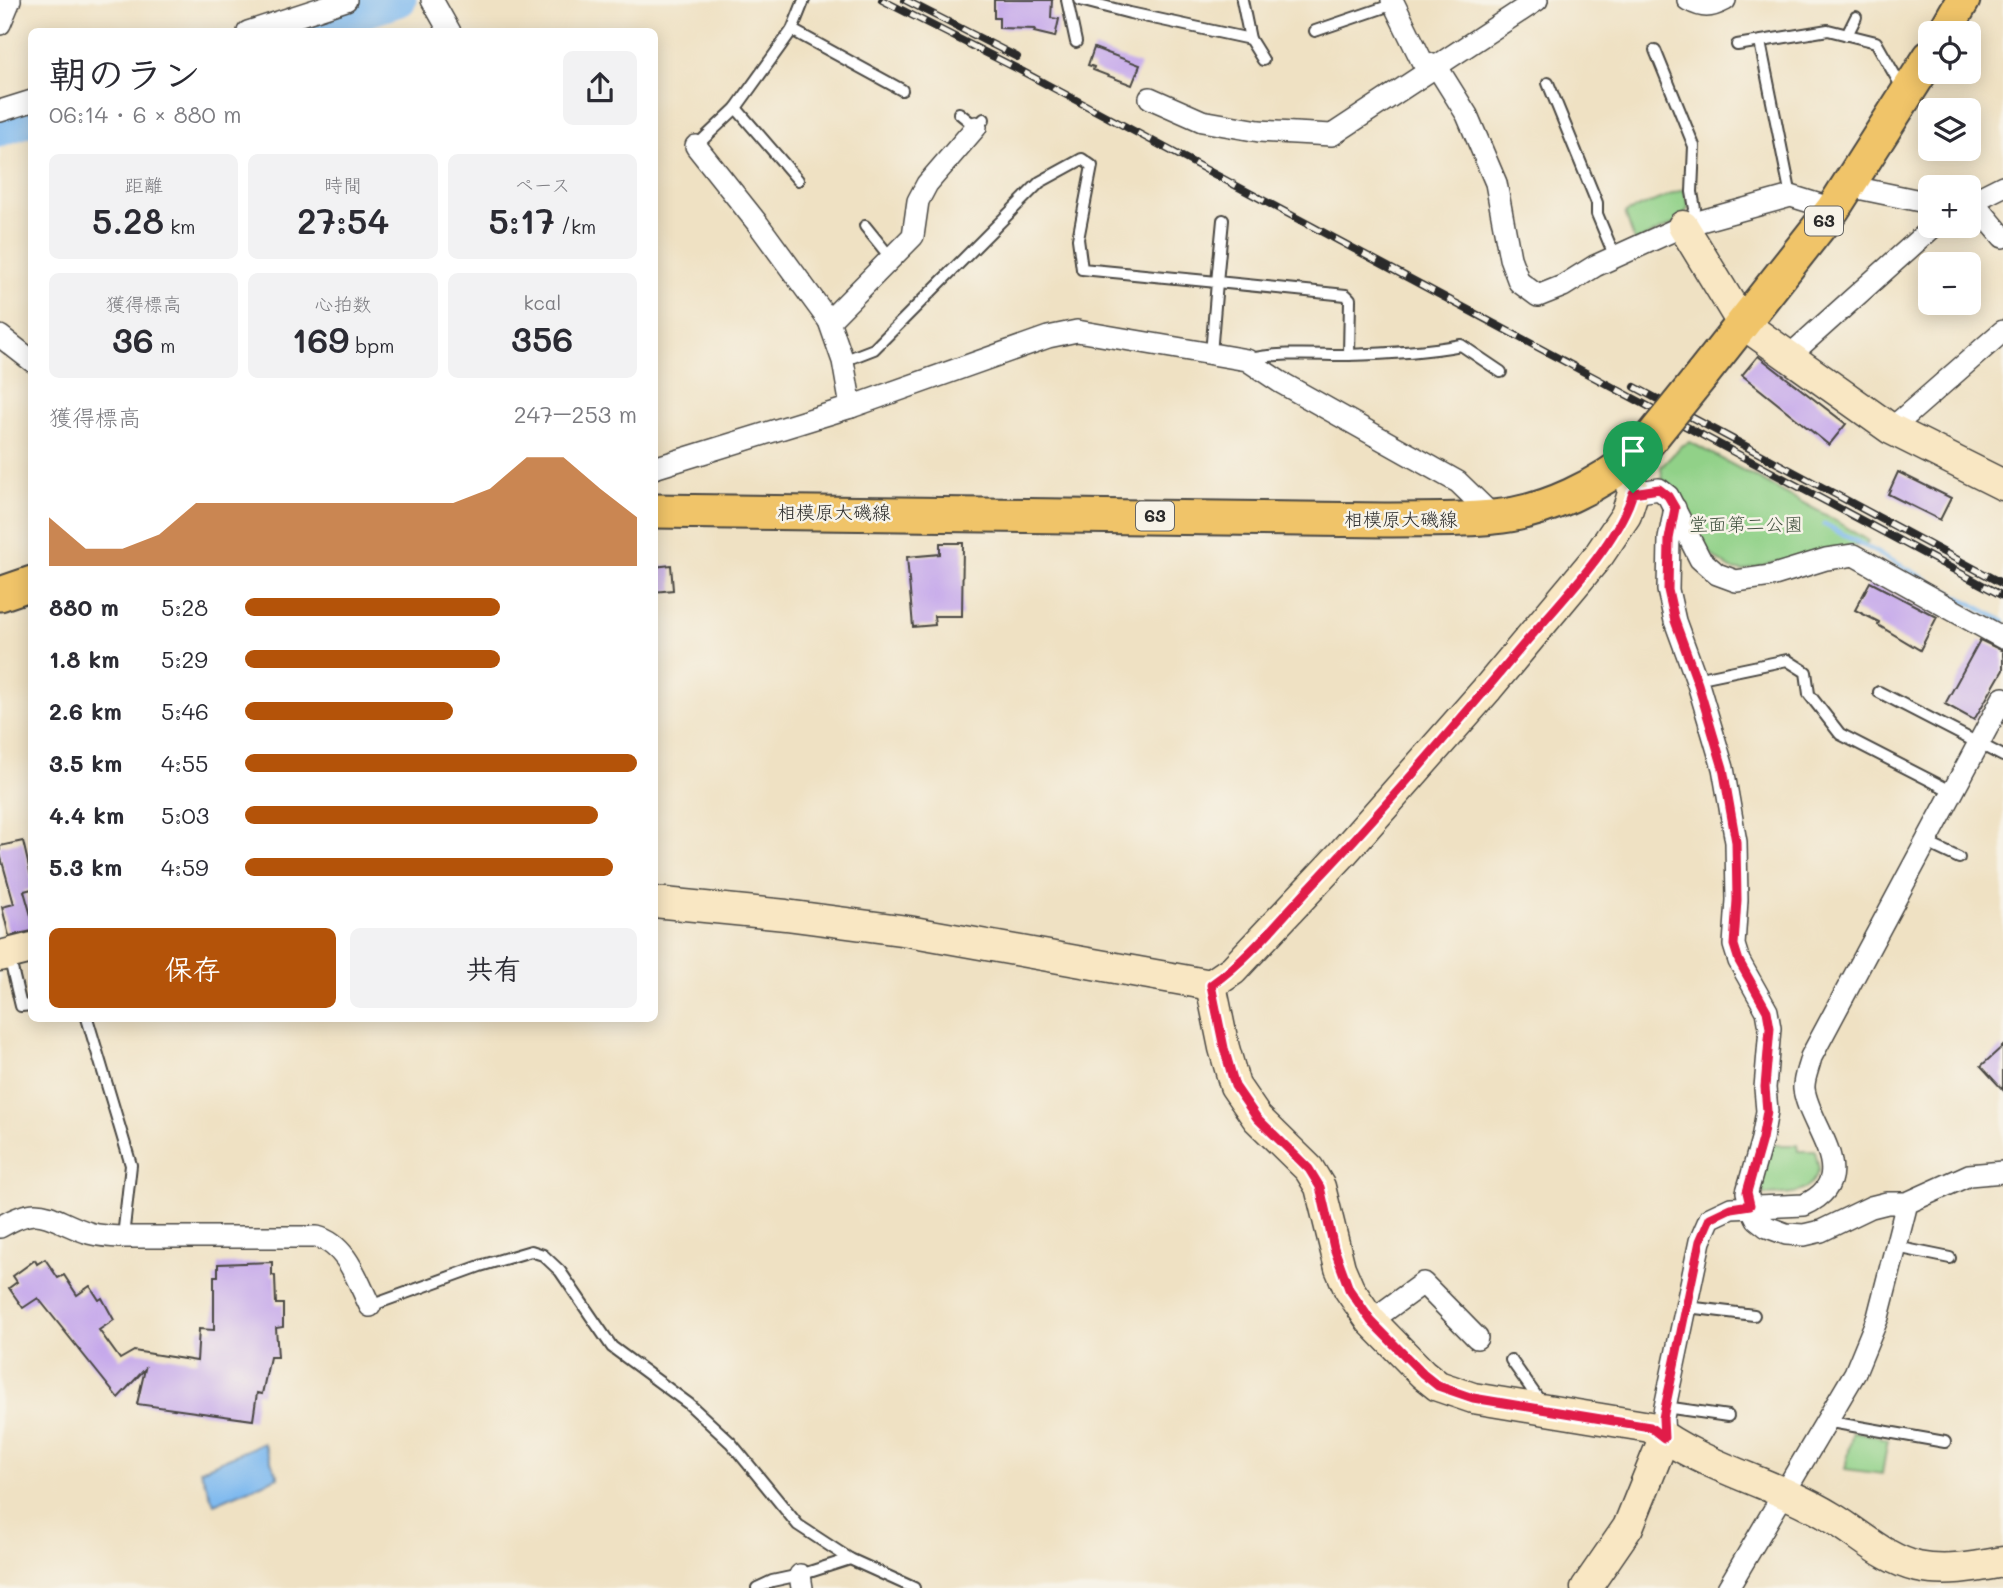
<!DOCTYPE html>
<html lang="ja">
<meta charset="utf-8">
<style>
body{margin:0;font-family:Mali,"Klee One",sans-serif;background:#f2f2f3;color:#2b2b33;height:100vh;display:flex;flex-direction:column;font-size:26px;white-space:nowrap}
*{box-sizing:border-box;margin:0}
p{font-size:23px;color:#7c7c81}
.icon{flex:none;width:38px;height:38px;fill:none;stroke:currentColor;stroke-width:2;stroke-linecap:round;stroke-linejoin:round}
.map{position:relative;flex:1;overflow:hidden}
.details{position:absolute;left:28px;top:28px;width:630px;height:994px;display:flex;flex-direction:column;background:#fff;border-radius:10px;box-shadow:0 4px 18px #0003}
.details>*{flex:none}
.fabs{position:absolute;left:1918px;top:21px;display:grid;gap:14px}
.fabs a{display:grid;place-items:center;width:63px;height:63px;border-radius:10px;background:#fff;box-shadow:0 4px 18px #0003;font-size:35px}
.pin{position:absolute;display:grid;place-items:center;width:60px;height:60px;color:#fff;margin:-72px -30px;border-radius:50% 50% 50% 0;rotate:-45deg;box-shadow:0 0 7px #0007}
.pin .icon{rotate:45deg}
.round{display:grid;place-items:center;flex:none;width:74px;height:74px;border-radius:10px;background:#f2f2f3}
.summary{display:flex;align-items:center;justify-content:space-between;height:119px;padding:0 21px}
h1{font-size:38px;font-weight:600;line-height:52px}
.stats{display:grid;grid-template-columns:repeat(3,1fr);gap:10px;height:119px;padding:7px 21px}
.stats div{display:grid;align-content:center;border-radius:10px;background:#f2f2f3;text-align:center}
.stats b{font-size:35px;font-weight:600}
.stats small{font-size:19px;font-weight:400}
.stats p{font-size:19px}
.chart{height:196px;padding:14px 21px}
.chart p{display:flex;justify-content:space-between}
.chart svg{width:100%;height:126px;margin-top:7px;fill:#b45309;opacity:.7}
.button{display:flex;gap:14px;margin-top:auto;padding:14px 21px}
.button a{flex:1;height:80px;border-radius:10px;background:#b45309;color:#fff;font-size:28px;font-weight:600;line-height:80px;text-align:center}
.button a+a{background:#f2f2f3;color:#2b2b33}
ul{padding:0 21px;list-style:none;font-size:23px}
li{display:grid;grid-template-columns:112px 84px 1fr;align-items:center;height:52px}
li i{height:18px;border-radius:9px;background:#b45309}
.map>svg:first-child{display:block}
.green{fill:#91d188;stroke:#5e7e5a;stroke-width:2}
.water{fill:#7eb9ef;stroke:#54728d;stroke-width:2}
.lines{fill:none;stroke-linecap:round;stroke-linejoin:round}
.stream{stroke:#7eb9ef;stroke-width:5}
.river{stroke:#7eb9ef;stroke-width:33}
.building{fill:#c1a2eb}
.lane-casing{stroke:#484642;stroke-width:14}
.street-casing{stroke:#484642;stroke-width:24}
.secondary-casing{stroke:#484642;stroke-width:33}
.primary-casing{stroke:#484642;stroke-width:37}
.lane{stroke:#fff;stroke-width:10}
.street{stroke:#fff;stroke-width:21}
.secondary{stroke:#f9e7c3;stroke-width:30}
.primary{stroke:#f0c469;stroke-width:33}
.rail-casing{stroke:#2b2b2b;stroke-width:8}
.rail{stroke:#f7f3e8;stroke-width:5;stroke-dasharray:16;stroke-linecap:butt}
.primary-bridge-casing{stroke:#484642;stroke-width:37;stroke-linecap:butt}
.primary-bridge{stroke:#f0c469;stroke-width:33}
.route-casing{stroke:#fff;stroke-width:14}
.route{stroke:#e11d48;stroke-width:9}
.labels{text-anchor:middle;stroke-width:5;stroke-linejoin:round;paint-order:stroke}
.shield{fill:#f7f3e8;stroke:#686764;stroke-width:2}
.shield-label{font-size:18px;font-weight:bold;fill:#2b2b2b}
.street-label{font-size:19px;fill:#2b2b2b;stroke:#f7f3e8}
.park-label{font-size:19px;fill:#445442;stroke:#f7f3e8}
</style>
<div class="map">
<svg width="2003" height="1588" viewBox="0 0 2003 1588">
<rect width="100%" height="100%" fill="#f7f3e8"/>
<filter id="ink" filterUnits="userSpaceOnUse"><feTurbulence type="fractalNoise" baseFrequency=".0143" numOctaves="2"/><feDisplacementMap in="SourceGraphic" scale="14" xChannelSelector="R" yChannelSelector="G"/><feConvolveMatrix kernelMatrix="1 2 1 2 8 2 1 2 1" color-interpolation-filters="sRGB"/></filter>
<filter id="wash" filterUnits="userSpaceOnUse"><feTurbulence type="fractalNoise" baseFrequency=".00686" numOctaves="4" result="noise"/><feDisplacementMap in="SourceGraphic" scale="28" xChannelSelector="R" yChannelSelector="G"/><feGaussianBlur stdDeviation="1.57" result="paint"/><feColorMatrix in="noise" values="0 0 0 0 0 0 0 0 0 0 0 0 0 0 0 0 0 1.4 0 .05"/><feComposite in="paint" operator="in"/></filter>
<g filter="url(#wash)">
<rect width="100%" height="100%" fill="#efe1c3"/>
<g class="green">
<path d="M1684 189 1689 206 1682 220 1635 242 1625 213Z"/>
<path d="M1690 442 1826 515 1868 541 1866 544 1810 553 1743 571 1731 569 1715 558 1707 549 1677 490 1662 479 1661 467 1681 446Z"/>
<path d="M1766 1145H1797L1798 1151H1815L1819 1169C1810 1196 1790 1194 1765 1195L1757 1182Z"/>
<path d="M1853 1431 1888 1439 1882 1474 1845 1469Z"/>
</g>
<path class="water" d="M263 1443 278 1477 214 1504 200 1470Z"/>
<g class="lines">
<path class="stream" d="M1824 524 2003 621"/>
<g class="river">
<path d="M301 32 400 0"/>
<path d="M0 130 32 119"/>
</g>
</g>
<g id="blocks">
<g class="building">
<path d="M994 0H1052L1051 18 1059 19 1055 37 1034 32 1035 29 999 28V18H994Z"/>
<path d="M1094 48 1140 65 1132 85 1093 70 1094 67 1088 65Z"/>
<path d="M1758 356 1846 424 1829 445 1742 375Z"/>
<path d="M1898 472 1951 498 1940 520 1888 494Z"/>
<path d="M940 543H963L962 616H934L935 625 913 627 907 557 940 554Z"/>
<path d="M671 565 673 590 654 592V567Z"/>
<path d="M1870 582 1937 617 1920 650 1878 625 1879 622 1855 610Z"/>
<path d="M1980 640 2003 651V670L1974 720 1945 704Z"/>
<path d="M23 841 32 880V889L24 891 32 919V931L9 936 2 907 14 904 0 854V846Z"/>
<path d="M2003 1046V1090L1981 1066Z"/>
<path d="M45 1259 58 1278 64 1275 77 1295 90 1286 99 1300 102 1298 114 1320 99 1330 120 1359 134 1351 197 1361 199 1329 214 1330V1276H218V1264L272 1262V1275L275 1276 276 1304H283V1327L276 1328 278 1357H270L262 1394 257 1393 253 1420 137 1404 145 1369 118 1398 38 1298 23 1308 9 1288 17 1282 13 1276 35 1260 37 1264Z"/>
</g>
</g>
</g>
<g filter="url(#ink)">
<use href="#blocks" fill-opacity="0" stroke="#484642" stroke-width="2"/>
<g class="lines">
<g class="lane-casing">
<g id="lane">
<path d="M1067 0 1076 42"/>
<path d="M1080 0 1130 13 1250 39"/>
<path d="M1242 0 1250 39 1263 60"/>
<path d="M792 30 902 90"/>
<path d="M1315 31 1394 4"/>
<path d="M1847 35 1856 17"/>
<path d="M1760 42 1791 196"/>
<path d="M1737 45 1828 30 1876 42 1904 91"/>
<path d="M1655 50 1694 146 1692 192 1695 209 1691 224"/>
<path d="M1548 83 1597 203V214L1615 257"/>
<path d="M736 108 798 180"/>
<path d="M959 113 976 127 984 119"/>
<path d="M696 146 736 108 792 30 804 0"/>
<path d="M1223 220 1217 282 1346 295 1350 299 1349 355"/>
<path d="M865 226 890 257"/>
<path d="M1250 359C1282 352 1315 355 1347 355 1385 354 1424 352 1461 345L1501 372"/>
<path d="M843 361 874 349 1040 182 1082 159 1092 166 1078 239 1082 269 1217 282 1211 354"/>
<path d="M1696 679 1787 660 1806 672 1809 694 1840 734 1953 792"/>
<path d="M1879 692 2003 756"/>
<path d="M1925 842 1959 858"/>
<path d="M9 956 21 1006 32 1005"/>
<path d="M87 1018 131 1165 123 1237"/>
<path d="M1896 1247 1950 1258"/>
<path d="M370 1306 480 1266 531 1251 543 1255 560 1271 612 1347 689 1404 731 1443 798 1525 850 1559"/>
<path d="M1687 1307 1754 1315"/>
<path d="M1511 1360 1542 1404"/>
<path d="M1665 1407 1728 1416"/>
<path d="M1825 1421 1945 1442"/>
<path d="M757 1588 772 1581 800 1575 850 1559 914 1588"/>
</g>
</g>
<g class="street-casing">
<g id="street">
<path d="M432 0 450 32"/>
<path d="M1392 0 1422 61 1437 67 1467 115 1496 183 1510 258 1519 282 1538 296 1563 286 1595 266 1683 226 1791 196 1833 209"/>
<path d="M1688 0C1703 8 1710 8 1725 0"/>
<path d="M0 24 10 0"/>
<path d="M248 32 346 0"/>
<path d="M1150 98 1202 121 1259 131 1332 135 1537 0"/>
<path d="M0 111 32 101"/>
<path d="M696 146 758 224 829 321 843 361 851 407"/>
<path d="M1848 186 1930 203"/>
<path d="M1969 203 2003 186"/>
<path d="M1969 207 1981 211 2003 237"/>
<path d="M829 321 913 236 918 201 927 184 976 127"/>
<path d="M0 336 32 361"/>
<path d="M1788 357 1934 226"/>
<path d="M1891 429 2003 331"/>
<path d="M654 468 851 407 1048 337 1077 331 1247 360 1280 382 1458 482 1494 517"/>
<path d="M1633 493 1659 489 1668 496 1700 559 1717 574 1736 581 1771 576 1826 559 1854 555 2003 638"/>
<path d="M1675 508 1669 539 1668 590 1675 621 1698 684 1723 768 1736 842 1737 900 1734 945 1739 961 1767 1011 1770 1028 1765 1088 1767 1111 1762 1139 1747 1192 1750 1205 1757 1219 1767 1227 1786 1234 1804 1235 1821 1231 1871 1207 1887 1203H1907"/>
<path d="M0 1227C42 1202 46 1218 86 1232 96 1236 108 1236 119 1237H317C347 1245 357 1280 370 1306"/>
<path d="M1371 1321 1423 1283 1477 1338"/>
<path d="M1664 1438 1663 1418 1665 1407 1700 1241 1710 1218 1731 1208 1804 1205C1864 1178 1809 1128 1804 1089 1803 1079 1809 1067 1811 1057L2003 698"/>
<path d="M800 1575 802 1588"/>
<path d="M1728 1588 1855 1373 1878 1317 1907 1203 1969 1175 2003 1172"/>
</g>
</g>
<g class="secondary-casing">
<g id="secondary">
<path d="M1683 226 1742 323 1891 429 2003 485"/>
<path d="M654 902 786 915 908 931 1211 985 1233 970 1341 855 1488 688 1599 555 1626 515 1633 493 1632 485 1623 466"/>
<path d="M0 956 32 948"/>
<path d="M1211 985 1224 1048 1235 1086 1257 1118 1309 1169 1320 1187 1340 1268 1349 1289 1371 1321 1423 1374 1438 1386 1473 1398 1650 1427C1703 1468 1774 1482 1831 1517 1860 1534 1884 1559 1918 1567 1946 1573 1976 1567 2003 1562"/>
<path d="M1586 1588 1628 1527 1664 1438"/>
</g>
</g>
<g class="primary-casing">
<g id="primary">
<path d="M1944 33 1963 0"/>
<path d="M1702 375 1833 209 1930 57"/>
<path d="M654 511 1384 520C1420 519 1457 521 1493 517 1545 513 1600 485 1640 452"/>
<path d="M0 594 32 583"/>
</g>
</g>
<use href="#lane" class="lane"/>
<use href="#street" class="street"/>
<use href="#secondary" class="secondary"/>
<use href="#primary" class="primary"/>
<g class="rail-casing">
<g id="rail">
<path d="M882 0 1016 68 2003 596"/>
<path d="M905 0 1017 57"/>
<path d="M1635 387 2003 584"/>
</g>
</g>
<use href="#rail" class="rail"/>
<g class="primary-bridge-casing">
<path id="primary-bridge" d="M1640 452 1702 375"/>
</g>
<use href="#primary-bridge" class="primary-bridge"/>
</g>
</g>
<g class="lines" filter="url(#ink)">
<g class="route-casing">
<path id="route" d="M1659 489 1668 496 1675 508 1669 539 1668 590 1675 621 1698 684 1723 768 1736 842 1737 900 1734 945 1739 961 1767 1011 1770 1028 1765 1087 1767 1111 1762 1139 1747 1192 1750 1205 1731 1208 1710 1218 1700 1241 1663 1418 1664 1438 1650 1427 1473 1398 1438 1386 1423 1374 1371 1321 1349 1289 1334 1248 1320 1187 1309 1169 1257 1118 1235 1086 1224 1048 1211 985C1250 958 1280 919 1312 885 1384 809 1452 730 1519 650 1556 606 1616 547 1633 493Z"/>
</g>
<use href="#route" class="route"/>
</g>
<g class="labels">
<g class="shield">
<rect x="1805" y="206.5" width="38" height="29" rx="5"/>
<rect x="1136" y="501.5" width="38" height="29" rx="5"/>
</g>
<g class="shield-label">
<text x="1824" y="227">63</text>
<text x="1155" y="522">63</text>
</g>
<g class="street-label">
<text x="834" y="519">相模原大磯線</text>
<text x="1401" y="526">相模原大磯線</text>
</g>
<g class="park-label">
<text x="1746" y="531">堂面第二公園</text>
</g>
</g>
</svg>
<div class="fabs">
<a><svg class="icon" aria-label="locate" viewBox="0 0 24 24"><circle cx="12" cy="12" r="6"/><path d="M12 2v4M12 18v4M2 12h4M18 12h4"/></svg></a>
<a><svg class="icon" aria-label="layers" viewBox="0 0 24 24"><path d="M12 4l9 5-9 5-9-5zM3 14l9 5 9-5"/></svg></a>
<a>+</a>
<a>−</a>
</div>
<div class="pin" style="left:1633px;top:493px;background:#1e9e55"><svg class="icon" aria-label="arrive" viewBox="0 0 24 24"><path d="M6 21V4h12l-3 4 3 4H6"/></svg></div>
<section class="details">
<div class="summary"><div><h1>朝のラン</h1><p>06:14 · 6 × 880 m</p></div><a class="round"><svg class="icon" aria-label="share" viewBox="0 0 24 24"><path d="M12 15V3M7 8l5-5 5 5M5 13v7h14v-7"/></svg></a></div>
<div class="stats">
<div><p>距離</p><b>5.28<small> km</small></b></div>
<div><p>時間</p><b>27:54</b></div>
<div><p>ペース</p><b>5:17<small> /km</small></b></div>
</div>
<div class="stats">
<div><p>獲得標高</p><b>36<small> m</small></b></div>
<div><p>心拍数</p><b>169<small> bpm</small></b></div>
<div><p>kcal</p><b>356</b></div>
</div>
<div class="chart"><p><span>獲得標高</span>247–253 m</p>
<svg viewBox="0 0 160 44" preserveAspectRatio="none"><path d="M0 44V27L10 38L20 38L30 33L40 22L50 22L60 22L70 22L80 22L90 22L100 22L110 22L120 17L130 6L140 6L150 17L160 27V44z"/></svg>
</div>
<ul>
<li><b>880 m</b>5:28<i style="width:65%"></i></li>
<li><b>1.8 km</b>5:29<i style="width:65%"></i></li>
<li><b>2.6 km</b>5:46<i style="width:53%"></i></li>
<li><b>3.5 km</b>4:55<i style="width:100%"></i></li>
<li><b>4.4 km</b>5:03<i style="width:90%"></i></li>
<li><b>5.3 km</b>4:59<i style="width:94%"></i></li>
</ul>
<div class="button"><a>保存</a><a>共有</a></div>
</section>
</div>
